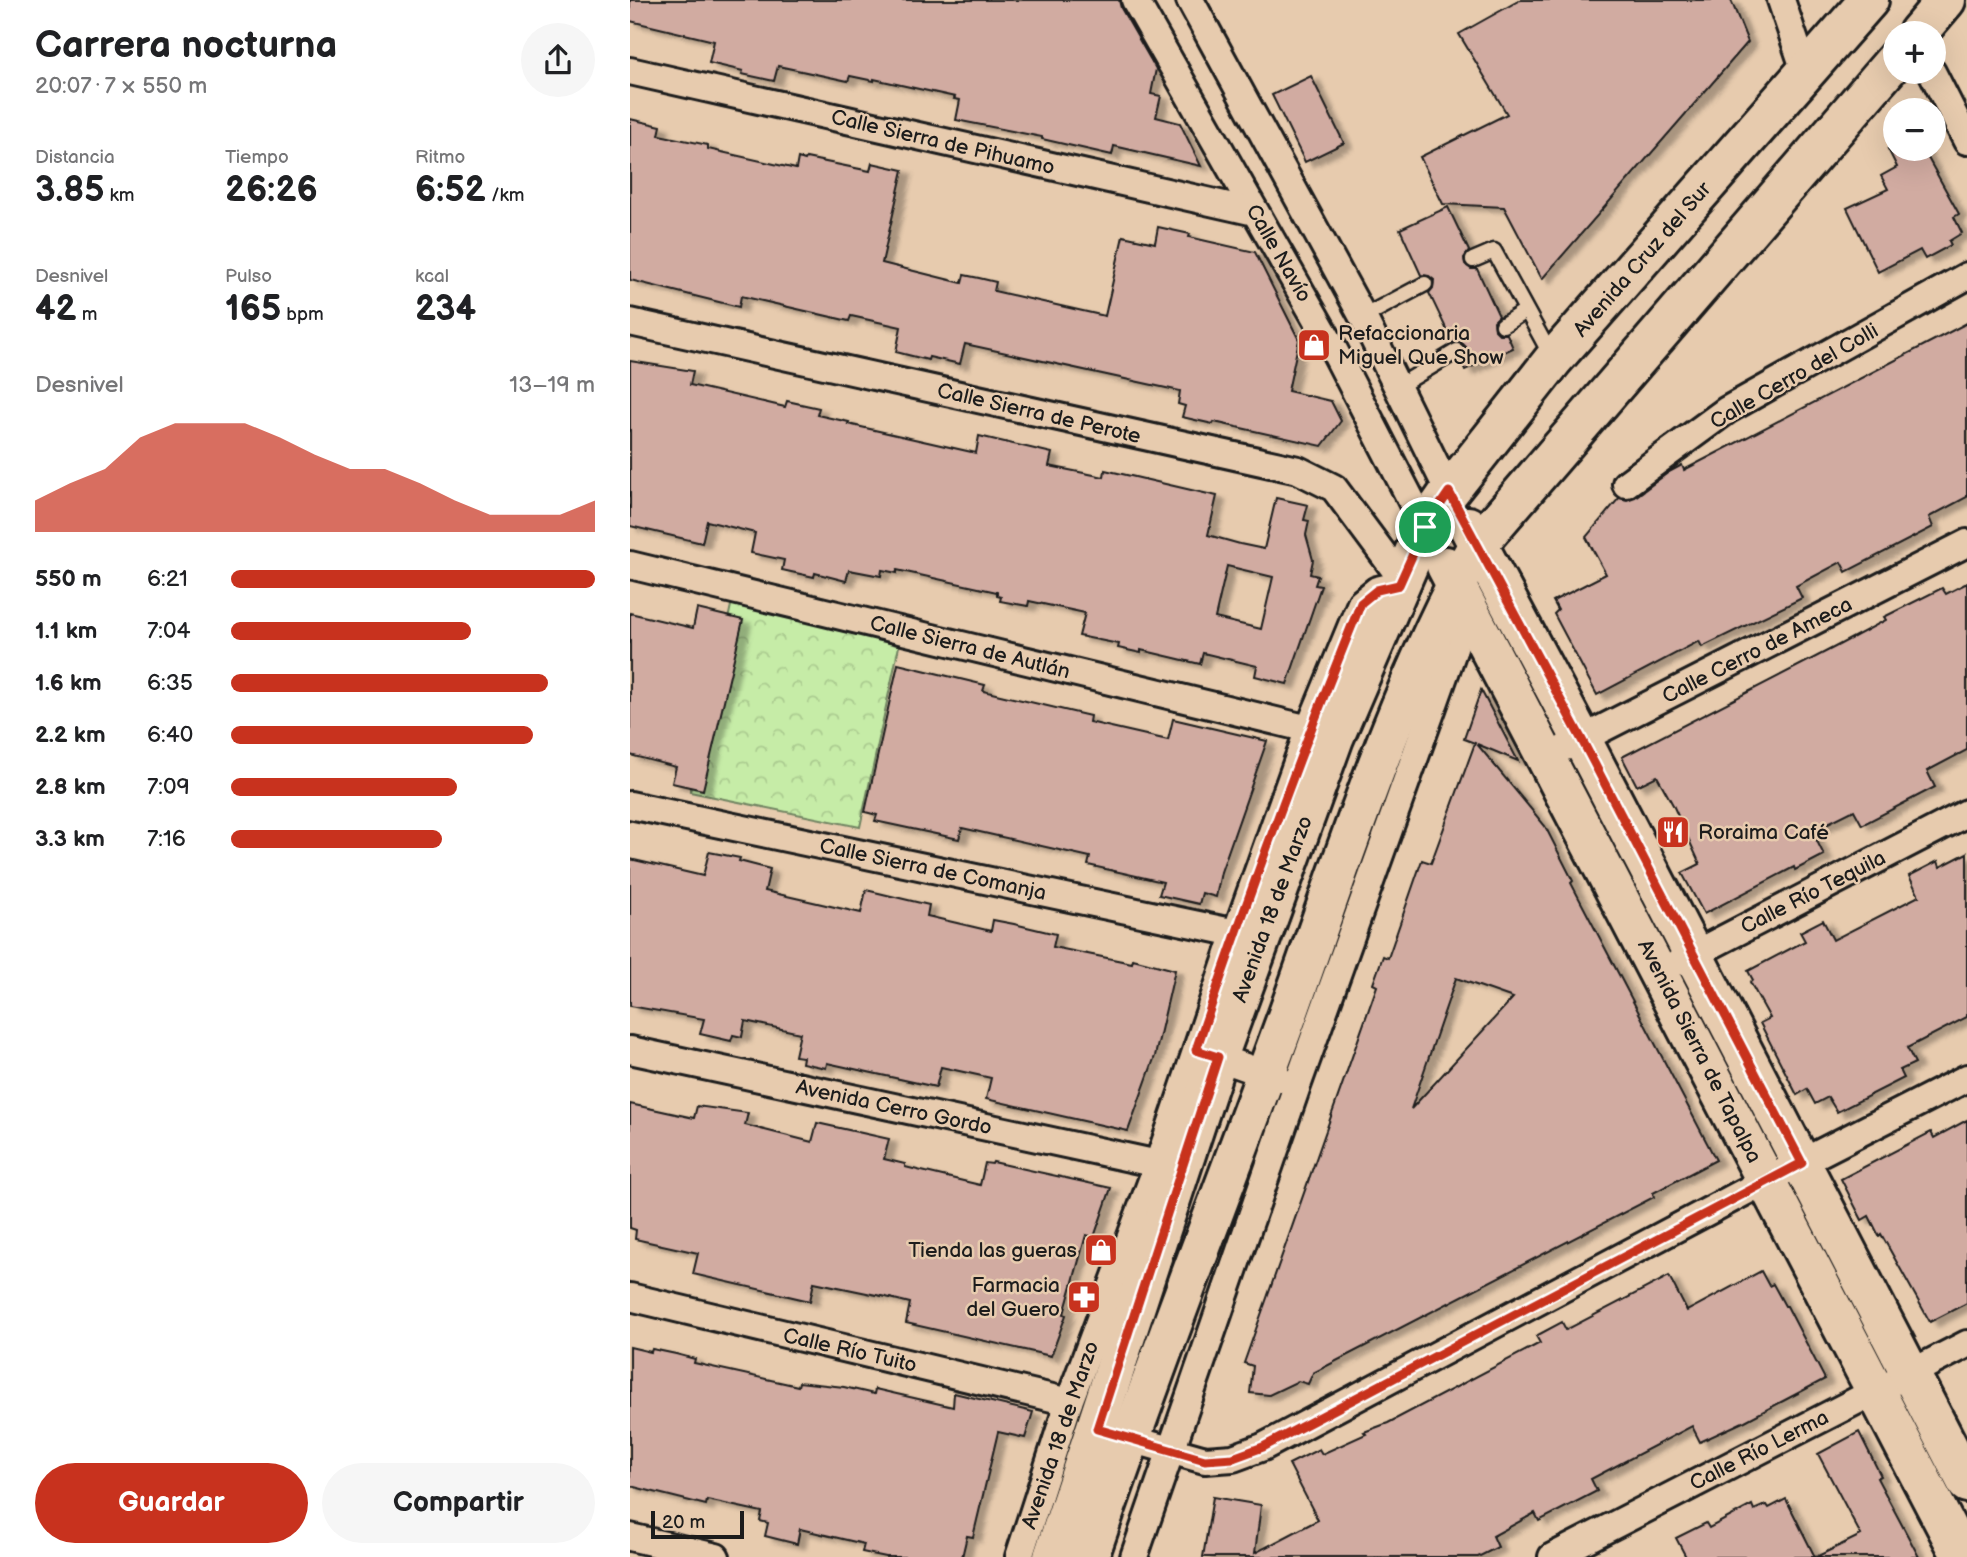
<!DOCTYPE html>
<html lang="es">
<meta charset="utf-8">
<style>
body{margin:0;font-family:"Balsamiq Sans",sans-serif;background:#f6f6f6;color:#202124;height:100vh;display:flex;flex-direction:column;font-size:26px;white-space:nowrap}
*{box-sizing:border-box;margin:0}
p{font-size:23px;color:#757577}
.icon{flex:none;width:38px;height:38px;fill:none;stroke:currentColor;stroke-width:2;stroke-linecap:round;stroke-linejoin:round}
.map{position:relative;flex:1;overflow:hidden}
.sheet{display:flex;flex-direction:column;background:#fff;width:630px}
.sheet>*{flex:none}
.controls{position:absolute;left:1253px;top:21px;display:grid;gap:14px}
.controls a{display:grid;place-items:center;width:63px;height:63px;border-radius:50%;background:#fff;box-shadow:0 7px 28px #0002;font-size:35px}
.scale{position:absolute;left:21px;bottom:18px;width:93px;box-sizing:border-box;padding-left:7px;border:4px solid #1c1c1c;border-top:0;font-size:19px;line-height:24px;white-space:nowrap;color:#1c1c1c;-webkit-text-stroke:5px #e7cbae;paint-order:stroke}
.pin{position:absolute;display:grid;place-items:center;width:60px;height:60px;color:#fff;margin:-30px;border:4px solid #fff;border-radius:50%;box-shadow:0 2px 7px #0007}
.round{display:grid;place-items:center;flex:none;width:74px;height:74px;border-radius:37px;background:#f6f6f6}
.overview{display:flex;align-items:center;justify-content:space-between;height:119px;padding:0 35px}
h1{font-size:38px;font-weight:700;line-height:52px}
.stats{display:grid;grid-template-columns:repeat(3,1fr);gap:10px;height:119px;padding:7px 35px}
.stats div{display:grid;align-content:center}
.stats b{font-size:35px;font-weight:700}
.stats small{font-size:19px;font-weight:400}
.stats p{font-size:19px}
.chart{height:196px;padding:14px 35px}
.chart p{display:flex;justify-content:space-between}
.chart svg{width:100%;height:126px;margin-top:7px;fill:#c8321e;opacity:.7}
.action{display:flex;gap:14px;margin-top:auto;padding:14px 35px}
.action a{flex:1;height:80px;border-radius:42px;background:#c8321e;color:#fff;font-size:28px;font-weight:700;line-height:80px;text-align:center}
.action a+a{background:#f6f6f6;color:#202124}
ul{padding:0 35px;list-style:none;font-size:23px}
li{display:grid;grid-template-columns:112px 84px 1fr;align-items:center;height:52px}
li i{height:18px;border-radius:9px;background:#c8321e}
main{display:flex;flex:1;min-height:0}
.map>svg:first-child{display:block}
.park{fill:url(#park-crowns);stroke:#718462;stroke-width:2}
.building{fill:#d1aba1;stroke:#1c1c1c;stroke-width:2;fill-rule:evenodd;filter:url(#shadow)}
.lines{fill:none;stroke-linecap:round;stroke-linejoin:round}
.lane-casing{stroke:#1c1c1c;stroke-width:19}
.street-casing{stroke:#1c1c1c;stroke-width:32}
.secondary-casing{stroke:#1c1c1c;stroke-width:44}
.lane{stroke:#e7cbae;stroke-width:14}
.street{stroke:#e7cbae;stroke-width:26}
.secondary{stroke:#e7cbae;stroke-width:38}
.route-casing{stroke:#fff;stroke-width:14}
.route{stroke:#c8321e;stroke-width:9}
.labels{text-anchor:middle;stroke-width:5;stroke-linejoin:round;paint-order:stroke}
.street-label{font-size:21px;fill:#1c1c1c;stroke:#e7cbae}
.poi-label{font-size:21px;fill:#1c1c1c;stroke:#e7cbae;text-anchor:start}
</style>
<main>
<section class="sheet">
<div class="overview"><div><h1>Carrera nocturna</h1><p>20:07 · 7 × 550 m</p></div><a class="round"><svg class="icon" aria-label="share" viewBox="0 0 24 24"><path d="M12 15V3M7 8l5-5 5 5M5 13v7h14v-7"/></svg></a></div>
<div class="stats">
<div><p>Distancia</p><b>3.85<small> km</small></b></div>
<div><p>Tiempo</p><b>26:26</b></div>
<div><p>Ritmo</p><b>6:52<small> /km</small></b></div>
</div>
<div class="stats">
<div><p>Desnivel</p><b>42<small> m</small></b></div>
<div><p>Pulso</p><b>165<small> bpm</small></b></div>
<div><p>kcal</p><b>234</b></div>
</div>
<div class="chart"><p><span>Desnivel</span>13–19 m</p>
<svg viewBox="0 0 160 44" preserveAspectRatio="none"><path d="M0 44V33L10 27L20 22L30 11L40 6L50 6L60 6L70 11L80 17L90 22L100 22L110 27L120 33L130 38L140 38L150 38L160 33V44z"/></svg>
</div>
<ul>
<li><b>550 m</b>6:21<i style="width:100%"></i></li>
<li><b>1.1 km</b>7:04<i style="width:66%"></i></li>
<li><b>1.6 km</b>6:35<i style="width:87%"></i></li>
<li><b>2.2 km</b>6:40<i style="width:83%"></i></li>
<li><b>2.8 km</b>7:09<i style="width:62%"></i></li>
<li><b>3.3 km</b>7:16<i style="width:58%"></i></li>
</ul>
<div class="action"><a>Guardar</a><a>Compartir</a></div>
</section>
<div class="map">
<svg width="1337" height="1557" viewBox="0 0 1337 1557">
<defs>
<pattern id="park-crowns" width="20" height="18" patternUnits="userSpaceOnUse" patternTransform="scale(1.75)"><rect width="20" height="18" fill="#c6eca7"/><path d="M2 6a3 3 0 1 1 6 0M12 15a3 3 0 1 1 6 0" fill="none" stroke="#aaca8f"/></pattern>
<filter id="shadow"><feDropShadow dx="8" dy="4.5" stdDeviation="2" flood-color="#0004"/></filter>
</defs>
<rect width="100%" height="100%" fill="#e7cbae"/>
<filter id="ink" filterUnits="userSpaceOnUse"><feTurbulence type="fractalNoise" baseFrequency=".0143" numOctaves="2"/><feDisplacementMap in="SourceGraphic" scale="14" xChannelSelector="R" yChannelSelector="G"/><feConvolveMatrix kernelMatrix="1 2 1 2 8 2 1 2 1" color-interpolation-filters="sRGB"/></filter>
<g filter="url(#ink)">
<path class="park" d="M102 601 271 637 230 827 60 792Z"/>
<g class="building">
<path d="M0 0H489L491 8 526 69 521 94 531 96 526 117 550 123 571 166 484 146 482 155 412 139V137L326 120 330 100 324 99 325 97 244 79V81L220 76 218 81 148 66 144 81 112 74 113 71 79 63 84 41 0 21Z"/>
<path d="M890 0H1101L1118 42 912 279 874 207 813 204 790 157 877 114 829 34Z"/>
<path d="M681 76 714 143 675 162 642 95Z"/>
<path d="M0 119 31 126 29 135 78 145V149L166 169 168 158 175 160 176 158 240 171 242 163 273 170 252 263 332 283 334 275 349 278 366 282 364 291 475 316 493 236 525 243 528 227 560 234 559 237 625 252 669 340 658 391 701 401 711 421 692 446 584 422 583 424 552 417 555 406 548 404 550 391 335 344 330 364 299 357 298 360 266 352 271 327 221 316 219 321 111 296 109 307 0 280Z"/>
<path d="M1258 149H1293L1329 214 1324 217 1332 233 1319 241 1321 245 1295 259 1290 250 1248 272 1217 208 1258 189 1251 176 1267 167Z"/>
<path d="M818 207 839 251 834 258 835 264 841 269H847L869 316 864 321 865 330 869 334H877L883 348 835 370 831 360 836 355V347L831 342 823 343 799 293 803 288 804 280 799 276 791 275 770 229Z"/>
<path d="M1337 323V497L1299 517 1303 527 1216 572 1211 562 1166 586 1172 598 1072 647 1069 641 967 695 924 614 928 610 923 601 976 574 956 537 989 498 997 500 1005 497 1039 472 1052 465 1054 470Z"/>
<path d="M0 361 63 371 60 385 155 407 157 401 189 408 187 415 219 422 218 424 346 453 349 436 422 453 419 466 474 477 475 470 587 496 578 535 610 544 634 549 646 498 678 505 674 520 679 521 676 535 683 560 680 574 688 576 685 585 691 586 657 684 625 676 627 666 573 653 570 664 511 650V653L488 648 489 644 449 636 455 613 399 601 398 606 370 601 371 597 367 596V592L267 570V573L252 570 251 576 219 570 216 581 185 573 184 577 152 570 154 560 121 553 125 533 77 521 72 543 0 526ZM597 566 643 577 631 629 585 618Z"/>
<path d="M1337 583V750L1297 771 1305 787 1232 825 1224 810 1182 831 1194 855 1165 870 1164 867 1074 914 1052 873 1070 864 1043 805 1027 776 1007 786 992 757 1205 647 1256 620 1254 617 1312 588 1316 594Z"/>
<path d="M67 609 113 620 73 790 42 783 46 767 0 755V613L63 628Z"/>
<path d="M268 664 355 685 353 691 460 716 459 722 538 740 543 719 637 741 591 872 586 897 572 893 569 904 529 895 533 882 458 865 460 857 332 828 329 839 245 821 247 815 235 812Z"/>
<path d="M851 690 888 761 847 744 915 826 943 881 941 883 1086 1160 1023 1193 1024 1197 683 1373 678 1384 668 1381 639 1395 620 1393 623 1366 614 1363 747 986 743 984 753 956 758 958 792 860 801 863 845 743 834 739ZM826 978 883 998 781 1109Z"/>
<path d="M79 852 110 858 109 861 140 869 135 891 231 913 236 890 299 905 297 916 361 931 363 920 384 924 426 934 423 947 502 963 503 959 545 970 525 1056 498 1131 356 1099 361 1078 311 1067 306 1087 197 1063 196 1068 172 1063 173 1057 165 1056 170 1033 115 1021 112 1037 103 1035 101 1041 70 1034 74 1019 0 1006V859L73 876Z"/>
<path d="M1337 853V1017L1277 1048 1285 1063 1270 1070 1274 1078 1207 1112 1198 1097 1185 1104 1177 1089 1167 1095 1130 1023 1140 1018 1120 982 1123 980 1118 971 1175 941 1170 932 1193 920 1203 940 1289 896 1279 876 1308 861 1310 867Z"/>
<path d="M0 1104 64 1118 67 1106 118 1113 115 1125 182 1142 187 1123 259 1139 254 1159 275 1164V1167L350 1185 355 1163 362 1164 363 1162 481 1188 464 1237 456 1235 434 1314 436 1315 421 1356 276 1323 280 1303 256 1297 184 1282 180 1301 63 1274 68 1253 5 1239 6 1230 0 1228Z"/>
<path d="M1337 1120V1303L1300 1322 1251 1234 1249 1236 1239 1216 1232 1220 1211 1179 1301 1132 1304 1138Z"/>
<path d="M1131 1271 1139 1286 1143 1284 1155 1306H1157L1195 1379 1115 1421 1070 1442 1062 1426 961 1479 967 1491 909 1521 905 1513 863 1536 868 1547 848 1557H573L583 1497 631 1505 625 1553 688 1520 659 1464 689 1449 692 1454 736 1434 734 1432 758 1423 910 1343 906 1336 932 1322 936 1330 1039 1276 1057 1311Z"/>
<path d="M0 1347 21 1352 22 1349 46 1354 65 1359 64 1363 168 1386 169 1382 214 1387 244 1394 245 1389 323 1407 324 1393 403 1412 395 1438 368 1432 343 1537 337 1536 332 1557H256L232 1552 234 1544 170 1529 167 1544 135 1536 138 1523 130 1521 132 1512 77 1500 76 1505 0 1486Z"/>
<path d="M1229 1432 1251 1476 1247 1478 1289 1557H1186L1231 1535 1188 1454Z"/>
<path d="M1156 1499 1185 1557H1056L1046 1538 1076 1523 1079 1528 1122 1505 1124 1510 1133 1506 1137 1505 1139 1508Z"/>
</g>
<g class="lines">
<g class="lane-casing">
<g id="lane">
<path d="M843 260 864 251 923 359"/>
<path d="M733 317 795 284"/>
<path d="M873 325 895 311"/>
<path d="M769 386 827 351"/>
</g>
</g>
<g class="street-casing">
<g id="street">
<path d="M505 0 704 350 795 527"/>
<path d="M560 0 733 317 819 492"/>
<path d="M1151 0 1176 74"/>
<path d="M0 71 625 212"/>
<path d="M1302 72 1337 141"/>
<path d="M0 322 668 470 704 488 771 578"/>
<path d="M996 484 1097 410 1337 276"/>
<path d="M0 565 679 729"/>
<path d="M936 747 1337 543"/>
<path d="M0 805 606 933"/>
<path d="M1049 962 1337 813"/>
<path d="M0 1050 528 1164"/>
<path d="M573 1052 649 1079"/>
<path d="M0 1297 439 1402"/>
<path d="M487 1435 575 1460 603 1458 633 1447 1137 1180 1337 1078"/>
<path d="M0 1537 86 1557"/>
<path d="M389 1557 439 1402 528 1164 606 933 679 729 731 603 747 590 769 585"/>
<path d="M504 1557 667 1086 824 648 816 603"/>
<path d="M922 1557 1337 1344"/>
</g>
</g>
<g class="secondary-casing">
<g id="secondary">
<path d="M1288 33 1316 0"/>
<path d="M838 526 952 740 1337 1483"/>
<path d="M816 566 1332 1557"/>
<path d="M423 1557 588 1057 704 738 795 527 819 492 923 360 1239 0"/>
<path d="M459 1557C521 1374 592 1195 658 1014 714 858 766 690 848 544L1265 60"/>
</g>
</g>
<use href="#lane" class="lane"/>
<use href="#street" class="street"/>
<use href="#secondary" class="secondary"/>
</g>
</g>
<g class="lines" filter="url(#ink)">
<g class="route-casing">
<path id="route" d="M819 492 952 740 1172 1163 633 1447 603 1458 575 1460 467 1429 588 1057 566 1050C617 899 671 750 731 603L747 590 769 585 795 527Z"/>
</g>
<use href="#route" class="route"/>
</g>
<defs>
<g id="shop-square" transform="scale(1.75)"><rect x="-9" y="-9" width="18" height="18" rx="4" fill="#c8321e" stroke="#e7cbae"/><path d="M-5-2.5h2.3a2.7 3.5 0 0 1 5.4 0H5L5.5 6h-11ZM-1.5-2.5h3a1.5 2.3 0 0 0-3 0Z" fill="#fff"/></g>
<g id="restaurant-square" transform="scale(1.75)"><rect x="-9" y="-9" width="18" height="18" rx="4" fill="#c8321e" stroke="#e7cbae"/><path d="M-5-6h1v4h1v-4h1v4h1v-4h1v5L-1.5 .5V6h-2V.5L-5-1ZM5-6V6H3V1.5H1.5Q1.5-4 5-6Z" fill="#fff"/></g>
<g id="pharmacy-square" transform="scale(1.75)"><rect x="-9" y="-9" width="18" height="18" rx="4" fill="#c8321e" stroke="#e7cbae"/><path d="M-2-6h4v4h4v4h-4v4h-4v-4h-4v-4h4Z" fill="#fff"/></g>
</defs>
<g fill-rule="evenodd">
<use href="#shop-square" x="684" y="345"/>
<use href="#restaurant-square" x="1043" y="832"/>
<use href="#shop-square" x="471" y="1250"/>
<use href="#pharmacy-square" x="454" y="1297"/>
</g>
<g class="labels">
<g class="street-label">
<text transform="translate(313 142) rotate(13)" y="7">Calle Sierra de Pihuamo</text>
<text transform="translate(649 253) rotate(60)" y="7">Calle Navío</text>
<text transform="translate(1012 259) rotate(-49)" y="7">Avenida Cruz del Sur</text>
<text transform="translate(1164 376) rotate(-30)" y="7">Calle Cerro del Colli</text>
<text transform="translate(409 413) rotate(13)" y="7">Calle Sierra de Perote</text>
<text transform="translate(340 647) rotate(14)" y="7">Calle Sierra de Autlán</text>
<text transform="translate(1127 650) rotate(-27)" y="7">Calle Cerro de Ameca</text>
<text transform="translate(303 869) rotate(12)" y="7">Calle Sierra de Comanja</text>
<text transform="translate(1183 892) rotate(-27)" y="7">Calle Río Tequila</text>
<text transform="translate(642 909) rotate(-70)" y="7">Avenida 18 de Marzo</text>
<text transform="translate(1070 1051) rotate(63)" y="7">Avenida Sierra de Tapalpa</text>
<text transform="translate(264 1107) rotate(12)" y="7">Avenida Cerro Gordo</text>
<text transform="translate(220 1350) rotate(13)" y="7">Calle Río Tuito</text>
<text transform="translate(430 1435) rotate(-71)" y="7">Avenida 18 de Marzo</text>
<text transform="translate(1129 1450) rotate(-27)" y="7">Calle Río Lerma</text>
</g>
<g class="poi-label">
<text x="708" y="340">Refaccionaria<tspan x="708" dy="24">Miguel Que Show</tspan></text>
<text x="1068" y="839">Roraima Café</text>
<text x="447" y="1257" text-anchor="end">Tienda las gueras</text>
<text x="430" y="1292" text-anchor="end">Farmacia<tspan x="430" dy="24">del Guero</tspan></text>
</g>
</g>
</svg>
<div class="controls">
<a>+</a>
<a>−</a>
</div>
<div class="scale">20 m</div>
<div class="pin" style="left:795px;top:527px;background:#1e9e55"><svg class="icon" aria-label="arrive" viewBox="0 0 24 24"><path d="M6 21V4h12l-3 4 3 4H6"/></svg></div>
</div>
</main>
